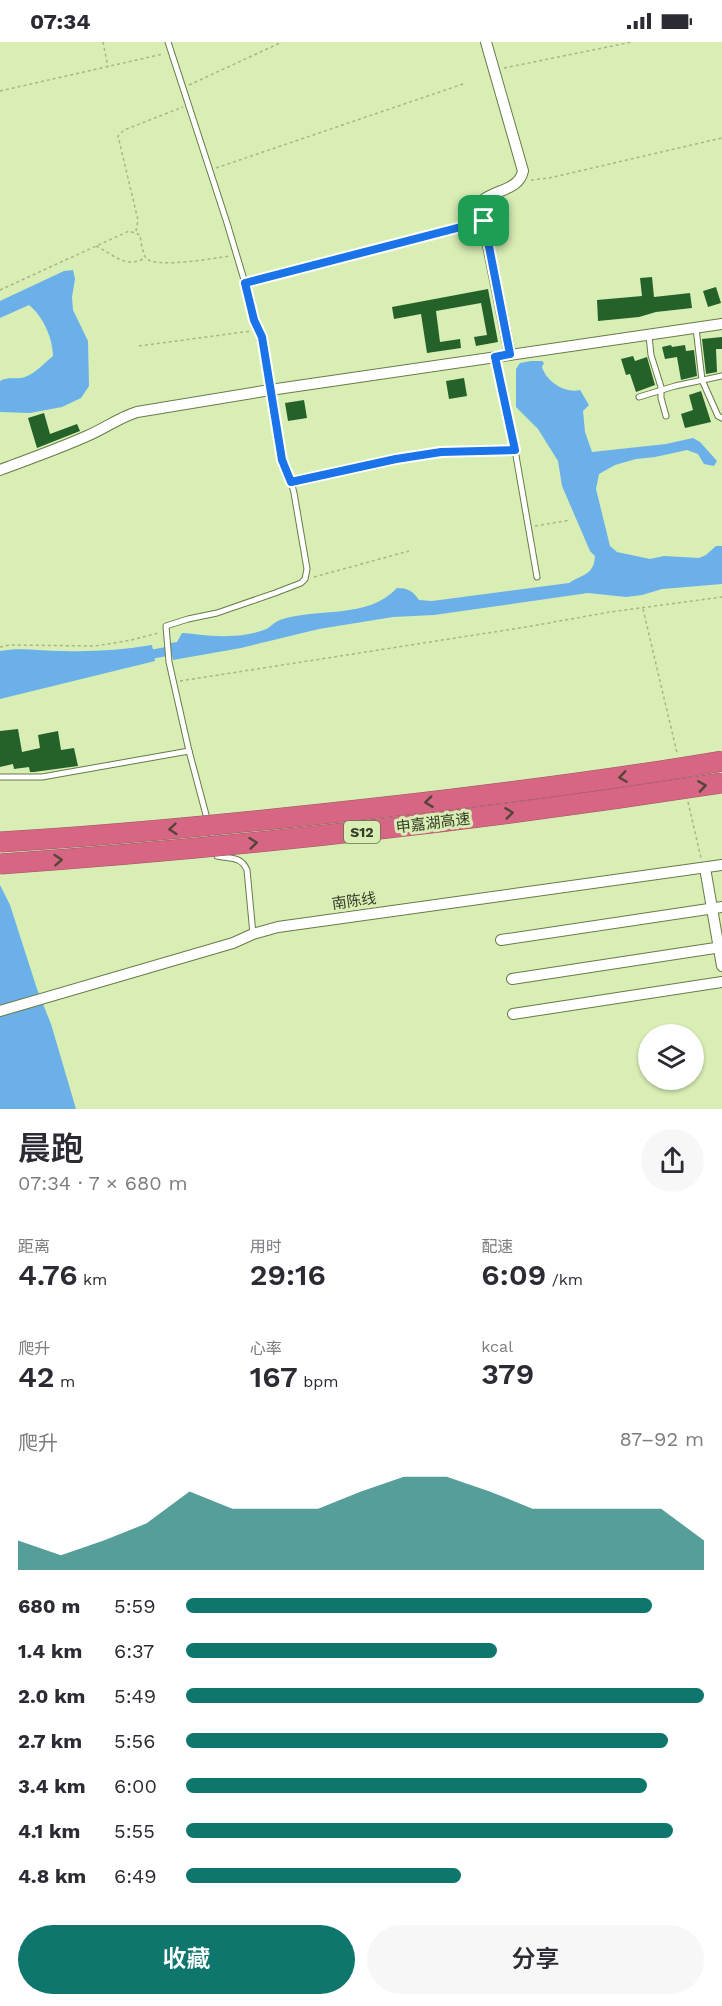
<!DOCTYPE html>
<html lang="zh">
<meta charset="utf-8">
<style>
body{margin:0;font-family:"Work Sans","Noto Sans SC",sans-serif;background:#f7f7f7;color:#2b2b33;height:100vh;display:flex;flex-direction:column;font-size:22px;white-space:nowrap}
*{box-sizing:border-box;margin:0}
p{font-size:20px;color:#7c7c81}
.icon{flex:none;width:33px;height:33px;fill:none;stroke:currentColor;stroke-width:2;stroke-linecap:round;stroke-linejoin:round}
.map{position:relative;height:1067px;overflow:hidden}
.side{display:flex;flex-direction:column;background:#fff;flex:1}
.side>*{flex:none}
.fabs{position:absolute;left:638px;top:982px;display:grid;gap:12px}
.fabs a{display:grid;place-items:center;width:66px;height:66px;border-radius:50%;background:#fff;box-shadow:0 2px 4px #0004;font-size:30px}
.pin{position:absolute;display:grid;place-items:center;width:51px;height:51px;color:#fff;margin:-26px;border-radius:12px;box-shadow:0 3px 9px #0006}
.round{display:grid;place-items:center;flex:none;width:63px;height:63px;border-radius:32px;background:#f7f7f7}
.headline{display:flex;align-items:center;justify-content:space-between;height:102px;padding:0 18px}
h1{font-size:33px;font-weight:600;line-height:45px}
.metrics{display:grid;grid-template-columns:repeat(3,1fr);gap:9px;height:102px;padding:6px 18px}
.metrics div{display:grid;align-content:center}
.metrics b{font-size:30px;font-weight:600}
.metrics small{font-size:16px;font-weight:400}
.metrics p{font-size:16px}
.chart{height:168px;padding:12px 18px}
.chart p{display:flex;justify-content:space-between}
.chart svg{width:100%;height:108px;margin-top:6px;fill:#0f766e;opacity:.7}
.button{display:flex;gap:12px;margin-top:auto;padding:12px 18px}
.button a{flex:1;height:69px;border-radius:36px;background:#0f766e;color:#fff;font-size:24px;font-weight:600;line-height:69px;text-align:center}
.button a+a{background:#f7f7f7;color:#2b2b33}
ul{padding:0 18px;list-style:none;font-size:20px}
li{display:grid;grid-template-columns:96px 72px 1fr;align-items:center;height:45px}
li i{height:15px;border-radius:8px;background:#0f766e}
.status{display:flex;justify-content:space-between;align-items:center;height:42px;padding:0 30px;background:#fff;direction:ltr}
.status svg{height:16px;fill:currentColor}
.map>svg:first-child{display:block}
.water{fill:#6bb0e9}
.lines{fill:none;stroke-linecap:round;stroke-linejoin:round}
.canal{stroke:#6bb0e9;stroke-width:9}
.building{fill:#24622a}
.lane-casing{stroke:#687b47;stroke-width:7}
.street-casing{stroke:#687b47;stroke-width:12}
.path{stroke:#a5b688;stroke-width:1.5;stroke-dasharray:3 3;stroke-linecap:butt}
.lane{stroke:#fff;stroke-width:5}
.street{stroke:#fff;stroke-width:10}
.highway-bridge-casing{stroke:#9e5763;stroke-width:21;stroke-linecap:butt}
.highway-bridge{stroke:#d76584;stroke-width:20}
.oneway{stroke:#554539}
.route-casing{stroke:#fff;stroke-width:12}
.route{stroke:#1a73e8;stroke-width:8}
.labels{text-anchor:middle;stroke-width:6;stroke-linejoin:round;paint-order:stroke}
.shield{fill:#d8eeb5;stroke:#667251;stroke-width:1.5}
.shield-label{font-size:14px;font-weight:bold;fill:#353d26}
.street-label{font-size:15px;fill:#353d26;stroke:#d8eeb5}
</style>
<div class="status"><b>07:34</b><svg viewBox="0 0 49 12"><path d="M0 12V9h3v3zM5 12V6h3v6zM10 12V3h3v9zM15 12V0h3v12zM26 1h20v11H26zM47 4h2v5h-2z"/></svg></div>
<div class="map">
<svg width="722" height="1067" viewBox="0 0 722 1067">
<rect width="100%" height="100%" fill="#d8eeb5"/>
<g class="water">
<path d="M73 228 75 237 72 255 73 268 88 299 89 344 81 356 62 365 30 371 0 370V339C8 334 16 338 25 335 36 331 44 321 53 314 53 297 43 274 29 263L0 276V259L64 229Z"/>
<path d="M531 319H542L544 321 542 325C546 339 565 352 580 348L589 363 583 369 585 390 592 410 666 402 693 396 700 400 717 419 714 424 704 422 698 412 687 408 655 415 636 417 615 423 599 432 596 447 610 504 617 510 650 517 664 514 699 516 706 513 716 504H722V542L662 547 642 553 626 555 588 551 434 573 393 575 319 587 241 606 173 618 170 601 177 600 182 591C197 592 213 595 228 594 239 594 253 592 264 588 270 586 274 580 280 578 318 565 367 578 397 546 408 546 413 549 419 558L432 559 569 541C583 532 594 533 595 514L590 509 562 444 558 419 538 387 516 365V327L520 321Z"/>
<path d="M152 603 155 619 0 657V609C21 605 41 609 62 609 92 610 122 608 152 603Z"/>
<path d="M0 843 10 863 37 947 51 982 76 1067H0Z"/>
</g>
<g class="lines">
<path class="canal" d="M142 614 175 608"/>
</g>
<g class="building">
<path d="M652 235 654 255 690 251 692 266 656 270 639 275 598 279 597 258 642 254 640 236Z"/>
<path d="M716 245 721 261 708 265 703 249Z"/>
<path d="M488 247 498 300 476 304 474 295 487 293 481 261 436 269 440 300 460 297 461 306 427 311 421 272 394 277 392 265Z"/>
<path d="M722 295V307H716L717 330 706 332 702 297Z"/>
<path d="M671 303 672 305 685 303 686 309 694 308 697 334 681 338 677 315 665 317 662 305Z"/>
<path d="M633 314 635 319 647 315 655 343 636 350 630 332 626 333 621 317Z"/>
<path d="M464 336 467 354 449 357 446 339Z"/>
<path d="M701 349 711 380 685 386 681 372 693 368 689 353Z"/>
<path d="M304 358 307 376 288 379 285 361Z"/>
<path d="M44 371 50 392 77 382 80 389 37 406 28 376Z"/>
<path d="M18 687 22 710 40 706 38 693 58 689 61 708 74 706 78 724 34 730H30L29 725 14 727 13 722 0 725V689Z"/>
</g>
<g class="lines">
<g class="lane-casing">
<g id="lane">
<path d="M168 0 227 181 245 241 254 278 262 295 282 418 291 439 294 451 307 527 305 537 301 541 275 551 217 571 188 577 166 584 169 620 189 709 217 814C231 817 241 814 247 828L253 892"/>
<path d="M696 286 702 338 718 374 722 376"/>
<path d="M649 294 651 313 661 345V356L666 374"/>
<path d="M495 315 515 408 537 535"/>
<path d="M639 355 675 344 722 334"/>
<path d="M0 735H42L189 709"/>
</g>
</g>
<g class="street-casing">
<g id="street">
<path d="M486 0 523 129C519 148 497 147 483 158L481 169 510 312"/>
<path d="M0 428C29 417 58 407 87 394 104 387 118 376 137 370L270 348 722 282"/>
<path d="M705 826 722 924"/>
<path d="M501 898 722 865"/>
<path d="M512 937 722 905"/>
<path d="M0 969 233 901 253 892 278 885 722 823"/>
<path d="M513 972 722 940"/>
</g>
</g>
<g class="path">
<path d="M103 0 108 25"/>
<path d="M504 26 632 0"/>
<path d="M189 43 282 0"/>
<path d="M0 49 163 12"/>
<path d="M216 126 466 41"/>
<path d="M531 138 549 136 722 96"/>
<path d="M136 189 138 178 118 94 124 88 183 65"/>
<path d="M96 204C115 213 125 227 145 216"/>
<path d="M252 239 474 182"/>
<path d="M0 248 129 189 140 193C141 199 142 210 146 216 154 227 216 216 230 214"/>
<path d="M139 304 251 289"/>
<path d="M298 438 396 417 441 410 507 408"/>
<path d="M535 484 570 478"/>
<path d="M314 535 409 509"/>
<path d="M643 567 677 711"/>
<path d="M0 605 10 603 95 604 131 598 158 591"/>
<path d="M180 639 526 585 610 570 722 555"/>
<path d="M688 760 701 816"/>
</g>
<use href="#lane" class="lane"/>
<use href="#street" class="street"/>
<g class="highway-bridge-casing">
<g id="highway-bridge">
<path d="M0 800C141 792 281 777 420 761 521 749 622 736 722 719"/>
<path d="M0 822C242 805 483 778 722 741"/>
</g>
</g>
<use href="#highway-bridge" class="highway-bridge"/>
</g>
<defs><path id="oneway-chevron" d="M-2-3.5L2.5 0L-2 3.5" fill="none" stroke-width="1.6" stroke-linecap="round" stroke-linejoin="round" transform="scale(1.5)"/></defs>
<g class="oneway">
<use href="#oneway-chevron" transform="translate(623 735) rotate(172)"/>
<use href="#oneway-chevron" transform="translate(702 744) rotate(-9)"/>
<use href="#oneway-chevron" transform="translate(429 760) rotate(173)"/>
<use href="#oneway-chevron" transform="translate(509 771) rotate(-7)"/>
<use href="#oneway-chevron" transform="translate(173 787) rotate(175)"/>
<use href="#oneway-chevron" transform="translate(253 801) rotate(-6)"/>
<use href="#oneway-chevron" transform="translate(58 818) rotate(-4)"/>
</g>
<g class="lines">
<g class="route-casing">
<path id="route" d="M484 179 510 312 495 315 515 408 441 410 396 417 291 440 282 418 262 295 254 278 245 241Z"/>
</g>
<use href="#route" class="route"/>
</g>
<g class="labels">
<rect class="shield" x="344" y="779" width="36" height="22" rx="4.5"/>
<g class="shield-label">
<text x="362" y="795">S12</text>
</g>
<g class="street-label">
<text transform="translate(433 781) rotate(-7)" y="5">申嘉湖高速</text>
<text transform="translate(354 859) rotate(-8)" y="5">南陈线</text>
</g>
</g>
</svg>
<div class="fabs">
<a><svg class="icon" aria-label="layers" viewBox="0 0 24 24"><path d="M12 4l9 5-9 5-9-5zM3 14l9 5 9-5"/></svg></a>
</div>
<div class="pin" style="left:484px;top:179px;background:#1e9e55"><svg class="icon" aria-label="arrive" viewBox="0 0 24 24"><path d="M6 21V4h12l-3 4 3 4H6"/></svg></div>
</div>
<section class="side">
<div class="headline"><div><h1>晨跑</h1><p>07:34 · 7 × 680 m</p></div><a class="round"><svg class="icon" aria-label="share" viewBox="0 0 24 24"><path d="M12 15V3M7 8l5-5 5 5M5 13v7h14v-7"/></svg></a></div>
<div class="metrics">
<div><p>距离</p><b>4.76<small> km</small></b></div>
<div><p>用时</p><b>29:16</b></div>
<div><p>配速</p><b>6:09<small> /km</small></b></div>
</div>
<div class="metrics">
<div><p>爬升</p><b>42<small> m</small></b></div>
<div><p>心率</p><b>167<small> bpm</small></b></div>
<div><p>kcal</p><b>379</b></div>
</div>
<div class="chart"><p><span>爬升</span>87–92 m</p>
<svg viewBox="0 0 160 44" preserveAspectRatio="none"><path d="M0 44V32L10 38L20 32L30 25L40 12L50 19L60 19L70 19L80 12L90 6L100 6L110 12L120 19L130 19L140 19L150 19L160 32V44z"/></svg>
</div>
<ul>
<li><b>680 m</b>5:59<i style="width:90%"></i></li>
<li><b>1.4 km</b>6:37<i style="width:60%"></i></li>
<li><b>2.0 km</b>5:49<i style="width:100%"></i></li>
<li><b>2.7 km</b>5:56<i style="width:93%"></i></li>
<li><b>3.4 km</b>6:00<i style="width:89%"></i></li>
<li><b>4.1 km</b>5:55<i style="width:94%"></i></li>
<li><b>4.8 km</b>6:49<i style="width:53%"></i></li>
</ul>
<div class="button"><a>收藏</a><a>分享</a></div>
</section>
